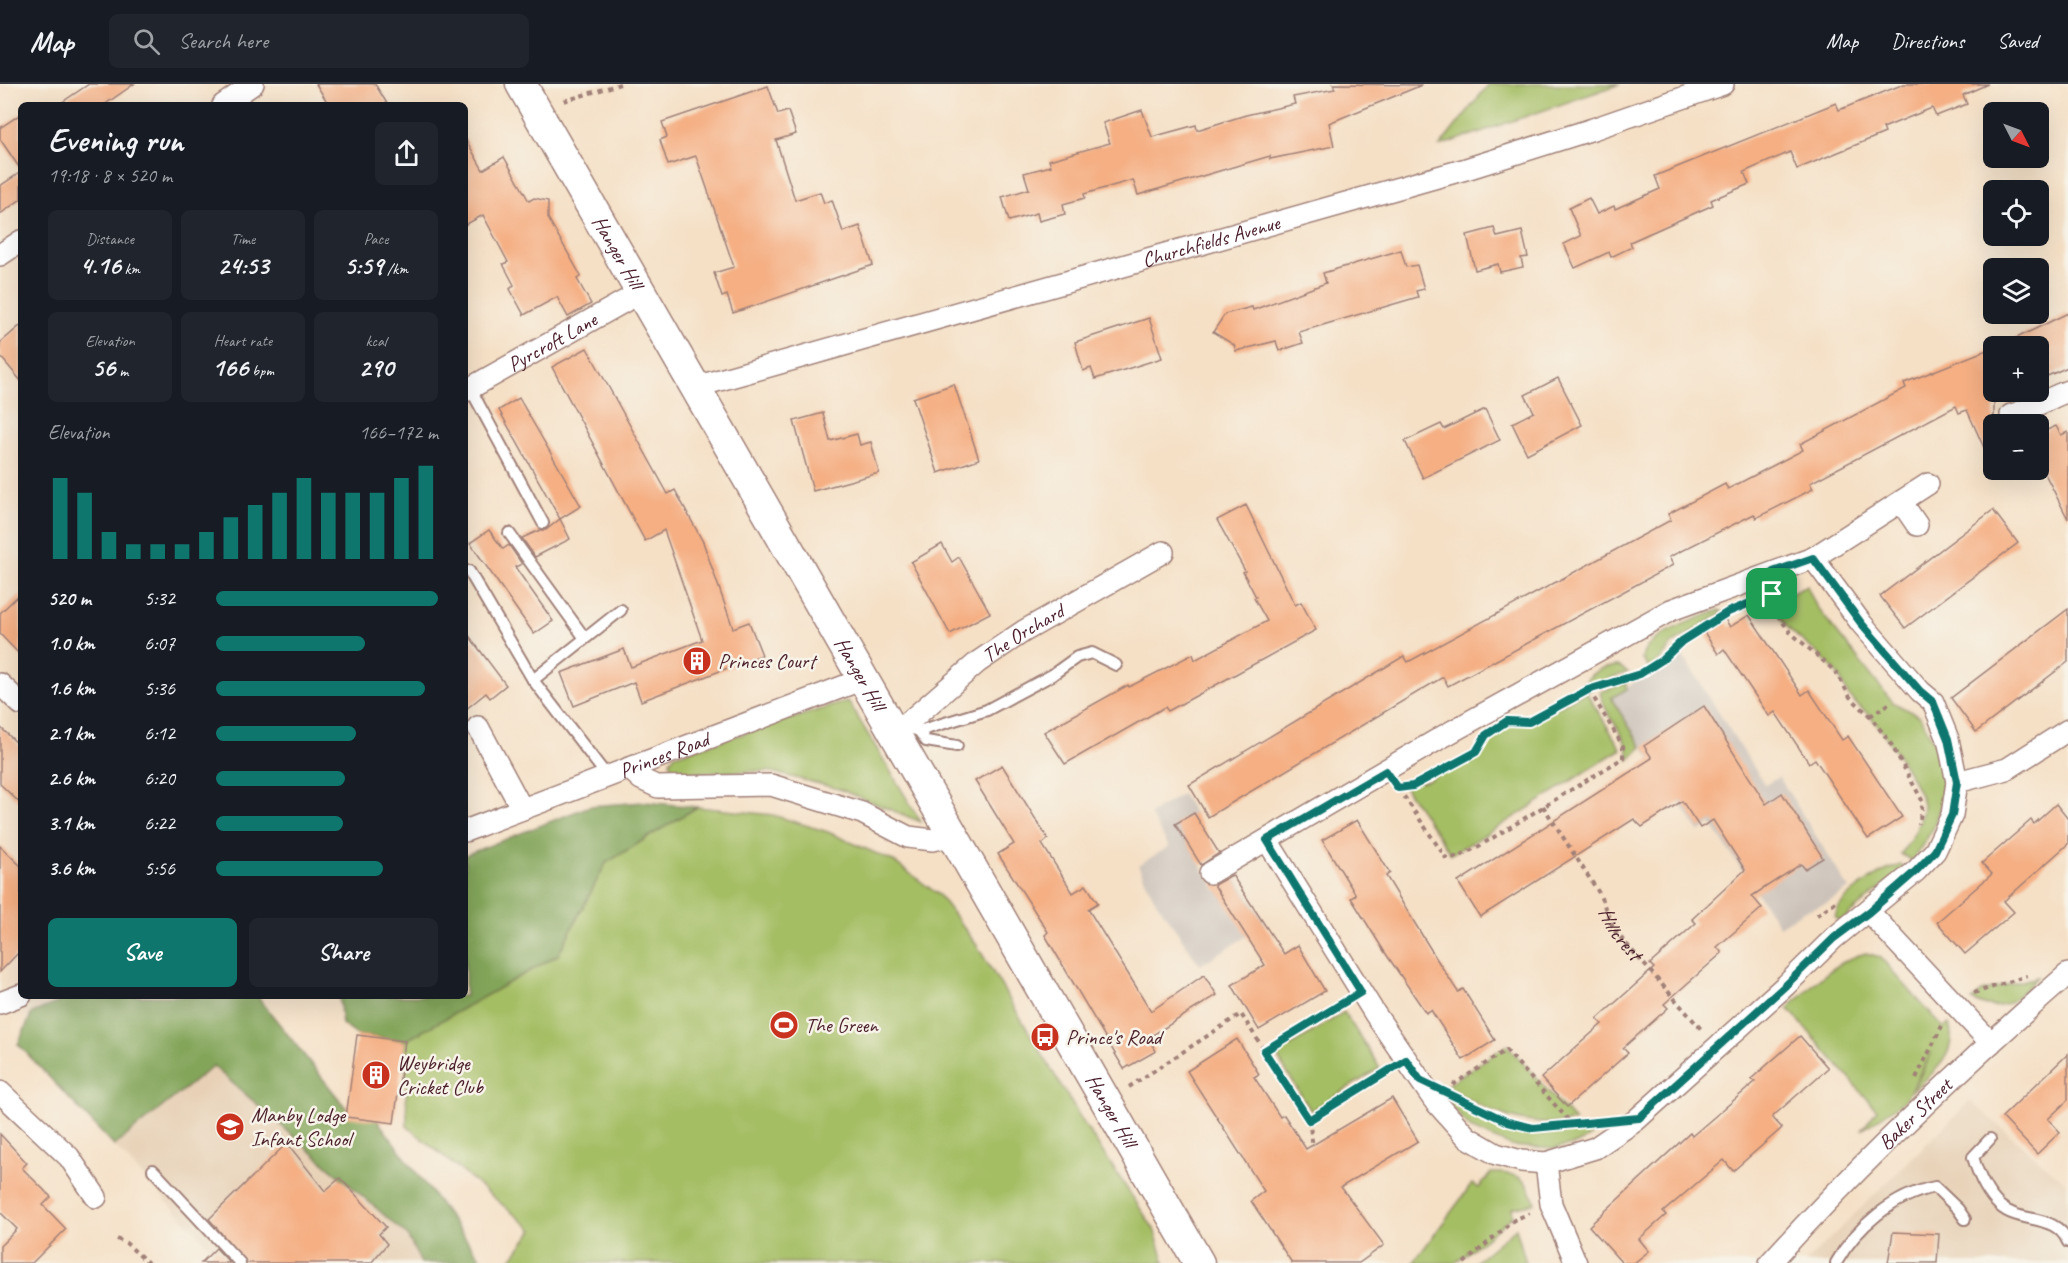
<!DOCTYPE html>
<meta charset="utf-8">
<style>
body{margin:0;font-family:Caveat,sans-serif;background:#20242c;color:#f1f3f6;height:100vh;display:flex;flex-direction:column;font-size:22px;white-space:nowrap}
*{box-sizing:border-box;margin:0}
p{font-size:20px;color:#9ea1a6}
.icon{flex:none;width:33px;height:33px;fill:none;stroke:currentColor;stroke-width:2;stroke-linecap:round;stroke-linejoin:round}
.map{position:relative;flex:1;overflow:hidden}
.panel{position:absolute;left:18px;top:18px;width:450px;height:897px;display:flex;flex-direction:column;background:#171b24;border-radius:9px;box-shadow:0 6px 24px #0002}
.panel>*{flex:none}
.needle{width:39px;rotate:132deg}
.buttons{position:absolute;left:1983px;top:18px;display:grid;gap:12px}
.buttons a{display:grid;place-items:center;width:66px;height:66px;border-radius:9px;background:#171b24;box-shadow:0 6px 24px #0002;font-size:30px}
.pin{position:absolute;display:grid;place-items:center;width:51px;height:51px;color:#fff;margin:-26px;border-radius:12px;box-shadow:0 3px 9px #0006}
.round{display:grid;place-items:center;flex:none;width:63px;height:63px;border-radius:9px;background:#20242c}
.summary{display:flex;align-items:center;justify-content:space-between;height:102px;padding:0 30px}
h1{font-size:33px;font-weight:600;line-height:45px}
.stats{display:grid;grid-template-columns:repeat(3,1fr);gap:9px;height:102px;padding:6px 30px}
.stats div{display:grid;align-content:center;border-radius:9px;background:#20242c;text-align:center}
.stats b{font-size:26px;font-weight:600}
.stats small{font-size:16px;font-weight:400}
.stats p{font-size:16px}
.chart{height:168px;padding:12px 30px}
.chart p{display:flex;justify-content:space-between}
.chart svg{width:100%;height:108px;margin-top:6px;stroke:#0f766e;stroke-width:6}
.button{display:flex;gap:12px;margin-top:auto;padding:12px 30px}
.button a{flex:1;height:69px;border-radius:9px;background:#0f766e;color:#fff;font-size:24px;font-weight:600;line-height:69px;text-align:center}
.button a+a{background:#20242c;color:#f1f3f6}
ul{padding:0 30px;list-style:none;font-size:20px}
li{display:grid;grid-template-columns:96px 72px 1fr;align-items:center;height:45px}
li i{height:15px;border-radius:8px;background:#0f766e}
header{display:flex;align-items:center;gap:36px;box-sizing:border-box;height:84px;padding:0 30px;background:#171b24;border-bottom:2px solid #363941}
header strong{font-size:28px}
nav{display:flex;gap:33px;margin-inline-start:auto;font-size:21px}
.search{width:420px;height:54px;background:#20242c;display:flex;align-items:center;gap:15px;box-sizing:border-box;padding:0 21px;border-radius:9px;color:#9ea1a6;font-size:22px}
.map>svg:first-child{display:block}
.built{fill:#e7d0b5}
.industrial{fill:#ccc2b9}
.green{fill:#a4be64;stroke:#776e48;stroke-width:1.5}
.forest{fill:#83a55a;stroke:#666242;stroke-width:1.5}
.building{fill:#f5af83}
.lines{fill:none;stroke-linecap:round;stroke-linejoin:round}
.lane-casing{stroke:#a08078;stroke-width:14}
.street-casing{stroke:#a08078;stroke-width:24}
.secondary-casing{stroke:#a08078;stroke-width:33}
.path{stroke:#a08078;stroke-width:4;stroke-dasharray:4.5 4.5;stroke-linecap:butt}
.lane{stroke:#fff;stroke-width:10}
.street{stroke:#fff;stroke-width:21}
.secondary{stroke:#fff;stroke-width:30}
.route-casing{stroke:#fff;stroke-width:12}
.route{stroke:#0f766e;stroke-width:8}
.labels{text-anchor:middle;stroke-width:5;stroke-linejoin:round;paint-order:stroke}
.street-label{font-size:21px;fill:#4a1f2b;stroke:#f7f3e8}
.poi-label{font-size:21px;fill:#4a1f2b;stroke:#f7f3e8;text-anchor:start}
</style>
<header>
<strong>Map</strong>
<div class="search"><svg class="icon" aria-label="search" viewBox="0 0 24 24"><circle cx="10" cy="10" r="6"/><path d="M15 15l6 6"/></svg>Search here</div>
<nav><a>Map</a><a>Directions</a><a>Saved</a></nav>
</header>
<div class="map">
<svg width="2068" height="1179" viewBox="0 0 2068 1179">
<rect width="100%" height="100%" fill="#f7f3e8"/>
<filter id="ink" filterUnits="userSpaceOnUse"><feTurbulence type="fractalNoise" baseFrequency=".0167" numOctaves="2"/><feDisplacementMap in="SourceGraphic" scale="12" xChannelSelector="R" yChannelSelector="G"/><feConvolveMatrix kernelMatrix="1 2 1 2 8 2 1 2 1" color-interpolation-filters="sRGB"/></filter>
<filter id="wash" filterUnits="userSpaceOnUse"><feTurbulence type="fractalNoise" baseFrequency=".008" numOctaves="4" result="noise"/><feDisplacementMap in="SourceGraphic" scale="24" xChannelSelector="R" yChannelSelector="G"/><feGaussianBlur stdDeviation="1.35" result="paint"/><feColorMatrix in="noise" values="0 0 0 0 0 0 0 0 0 0 0 0 0 0 0 0 0 1.4 0 .05"/><feComposite in="paint" operator="in"/></filter>
<g filter="url(#wash)">
<rect width="100%" height="100%" fill="#f5e0c6"/>
<g class="built">
<path d="M72 912H257L446 1149 475 1179H225L18 960 32 929Z"/>
<path d="M1970 1017 2067 1100 2068 1179H1805Z"/>
</g>
<g class="industrial">
<path d="M1680 568 1765 701 1779 693 1849 805 1827 819 1803 827 1779 842 1711 740 1699 748 1611 614Z"/>
<path d="M1182 710 1215 764 1197 776 1217 807 1237 795 1266 840 1200 881 1154 814 1138 781 1169 763 1150 730Z"/>
</g>
<g class="green">
<path d="M1489 0H1620L1440 62Z"/>
<path d="M1807 502 1816 522 1892 618 1920 632 1937 665 1943 690 1941 719 1933 745 1912 777 1901 770C1911 755 1922 740 1923 721 1923 708 1880 642 1869 631 1863 625 1854 619 1849 612 1844 605 1842 595 1836 588 1816 562 1784 552 1773 518Z"/>
<path d="M1719 526 1723 528 1672 560 1661 575 1649 584 1642 575C1644 551 1698 535 1719 526Z"/>
<path d="M1618 582 1628 588 1581 605C1589 589 1599 583 1618 582Z"/>
<path d="M1626 599 1627 605 1611 614 1642 663 1629 676C1629 650 1604 633 1600 608Z"/>
<path d="M1586 608 1621 665C1564 700 1510 739 1451 770L1403 701 1428 696 1485 662 1497 644 1511 636 1518 633 1535 635Z"/>
<path d="M848 617 921 738 839 705 768 687 678 689 671 684 670 677 675 671Z"/>
<path d="M697 723 773 731 828 748 893 777 939 811 976 860 1086 1043 1154 1145 1165 1179H508L533 1146 407 1042 405 957 558 871 606 779Z"/>
<path d="M1901 781 1904 785 1841 837 1835 834C1837 813 1881 786 1901 781Z"/>
<path d="M1866 869 1880 873 1938 938 1944 944 1949 940C1959 971 1932 989 1912 1008L1932 968 1905 1016 1862 1046 1877 1026 1788 924C1812 902 1834 877 1866 869Z"/>
<path d="M2037 893C2015 915 2003 933 1972 916L1982 908Z"/>
<path d="M1344 928 1380 984 1311 1027 1276 971Z"/>
<path d="M1507 961 1575 1037C1530 1046 1483 1028 1447 1001Z"/>
<path d="M1442 1011C1478 1031 1516 1054 1560 1049 1575 1047 1590 1044 1606 1043L1577 1060 1553 1065 1511 1062 1470 1044Z"/>
<path d="M1491 1089C1517 1088 1528 1094 1535 1119L1512 1124 1513 1132 1455 1179H1413L1472 1100 1479 1104Z"/>
<path d="M1516 1144 1526 1179H1474Z"/>
</g>
<g class="forest">
<path d="M644 718 697 723 606 779 558 871 405 957 357 951 342 940 339 912H465V771L590 722Z"/>
<path d="M73 912H257L347 1025 378 1037 484 1179H421L407 1151 213 982 114 1062 18 960 32 929Z"/>
</g>
<g id="blocks">
<g class="building">
<path d="M89 0H134L104 21H58Z"/>
<path d="M316 0H375L388 21H329Z"/>
<path d="M1333 0 1422 1 1329 39 1334 62 1270 75V72L1138 111 1133 96 1084 110 1085 114 1063 120 1065 130 1039 137 1037 129 1009 137 1002 113 1029 105 1024 89 1051 82 1049 76 1110 59 1103 39 1142 26 1152 53 1196 41 1197 46 1246 31 1295 20 1293 13 1335 5Z"/>
<path d="M1904 0H1988L1963 11 1967 20 1936 32 1932 24 1883 44 1885 49 1797 85 1790 68 1744 88 1749 100 1711 116 1713 121 1630 158 1632 163 1611 173 1609 168 1575 184 1564 160 1581 152 1569 124 1589 114 1597 130 1614 122 1615 125 1660 105 1655 92 1836 19 1839 26Z"/>
<path d="M768 2 778 30 788 27 796 50 776 56 795 116 820 108 824 119 832 116 843 148 860 142 873 181 733 229 727 211 722 213 714 189 734 183 696 72 668 81 660 56 667 53 662 38Z"/>
<path d="M21 30V86L0 55V44Z"/>
<path d="M465 54 483 86 504 73 529 117 534 114 548 117V134L581 192 577 195 591 220 568 233 557 213 524 231 510 205 514 201 503 180 508 178 483 131 465 141Z"/>
<path d="M21 88V115L0 130V102Z"/>
<path d="M1494 144 1497 153 1522 147 1528 173 1521 174 1523 183 1500 188 1498 180 1475 186 1467 151Z"/>
<path d="M1401 166 1406 183 1417 181 1424 205 1416 207 1418 213 1299 248 1303 259 1279 267 1276 257 1236 267 1234 261 1213 248 1225 230 1252 223 1253 226 1326 199 1323 189Z"/>
<path d="M2068 229V283L2038 296V262H2000Z"/>
<path d="M1149 234 1162 274 1095 295 1091 284 1083 287 1075 258Z"/>
<path d="M21 241V297L0 272V259Z"/>
<path d="M1994 263V386L1967 326 1959 329 1956 322 1810 399 1813 405 1756 434 1754 430 1669 473 1673 481 1448 602 1443 593 1208 733 1189 701 1404 572 1408 578 1671 436 1668 430 1725 400 1728 405 1803 366 1800 360 1906 304 1904 299Z"/>
<path d="M587 264 668 410 675 406 703 458 733 544 749 538 762 571 641 617 634 598 574 622 561 589 624 565 631 583 702 556 664 446 645 457 552 283Z"/>
<path d="M1558 294 1582 341 1527 370 1512 339 1534 328 1525 311Z"/>
<path d="M954 300 979 375 938 389 913 314Z"/>
<path d="M519 314 581 422 560 435 499 326Z"/>
<path d="M1485 325 1500 356 1423 394 1405 357 1441 340 1444 345Z"/>
<path d="M823 329 830 357 857 350 860 361 871 358 879 389 813 407 794 337Z"/>
<path d="M2056 342 2061 351 2068 348V435L2038 376V350Z"/>
<path d="M1246 421 1295 521 1301 518 1316 546 1192 614 1168 627 1165 623 1065 680 1044 648 1128 601 1129 603 1193 570 1195 576 1267 537 1254 514 1256 513 1243 488 1245 487 1217 436Z"/>
<path d="M1993 426 2018 459 1905 544 1880 512Z"/>
<path d="M560 435 570 455 535 473 522 454 540 446H546Z"/>
<path d="M489 446 503 465 509 461 522 480 515 483 553 537 534 550 470 459Z"/>
<path d="M942 460 952 478 959 473 990 529 950 550 911 478Z"/>
<path d="M21 509V572L0 550V529Z"/>
<path d="M2068 525V578L1976 648 1951 614Z"/>
<path d="M1749 531 1802 611 1809 606 1842 656 1848 652 1902 733 1868 755 1815 675 1809 679 1775 628 1769 632 1724 565 1718 570 1704 548 1725 535 1730 543Z"/>
<path d="M467 549 506 601 490 614 486 609 465 626Z"/>
<path d="M1704 622 1766 720 1782 709 1823 774 1805 785 1801 780 1752 812 1762 824 1717 863 1722 869 1664 920 1668 924 1623 964 1628 969 1567 1023 1541 994 1602 940 1597 935 1654 884 1650 880 1696 839 1692 835 1745 786 1713 736 1700 744 1682 717 1642 743 1634 735 1480 833 1458 798 1652 674 1644 662Z"/>
<path d="M0 643 21 663V720L0 700Z"/>
<path d="M1002 681 1048 755 1042 760 1073 809 1086 801 1098 819 1088 825 1151 927 1204 891 1217 911 1148 954 1156 967 1124 985 1045 851 1048 848 998 770 1014 760 975 697Z"/>
<path d="M2056 720 2068 735V760L2004 817 2014 828 1965 870 1937 838 1992 790 1982 779 2031 736 2034 740Z"/>
<path d="M1194 729 1219 769 1201 781 1175 740Z"/>
<path d="M1357 736 1390 789 1386 792 1436 874 1458 908 1463 905 1495 956 1463 976 1431 926 1426 929 1384 867 1351 814 1356 811 1322 756Z"/>
<path d="M0 762 21 782V866L0 888Z"/>
<path d="M1232 791 1284 870 1298 861 1325 907 1259 946 1232 901 1265 881 1214 801Z"/>
<path d="M357 951 405 957 394 1039 346 1033Z"/>
<path d="M1800 952 1828 984 1772 1033 1782 1044 1733 1087 1724 1076 1663 1128 1666 1131 1639 1155 1649 1167 1634 1179H1622L1589 1142 1690 1049 1692 1052 1755 998 1751 995Z"/>
<path d="M1237 955 1259 990 1254 993 1280 1033 1284 1031 1306 1065 1392 1014 1418 1057 1341 1103 1384 1161 1359 1179H1292L1251 1117 1264 1107 1187 987Z"/>
<path d="M2068 970V1016L2048 1035 2060 1048 2037 1070 2002 1033Z"/>
<path d="M0 1050 27 1079 22 1084 51 1113 43 1121 66 1145 32 1179H0V1162L17 1145 0 1128Z"/>
<path d="M287 1059 325 1107 340 1094 386 1143 379 1150 387 1160 371 1179H247L209 1135Z"/>
<path d="M1893 1148 1939 1150 1937 1179H1888Z"/>
<path d="M216 1164 230 1179H201Z"/>
</g>
</g>
</g>
<g filter="url(#ink)">
<use href="#blocks" fill-opacity="0" stroke="#a08078" stroke-width="1.5"/>
<g class="lines">
<g class="lane-casing">
<g id="lane">
<path d="M470 304 543 439"/>
<path d="M509 449 584 553"/>
<path d="M469 487 533 596 607 692"/>
<path d="M533 596 621 526"/>
<path d="M904 642 919 647 987 626 1052 591 1077 573 1092 569 1116 581"/>
<path d="M919 647 926 657 957 662"/>
<path d="M1990 1055 1973 1073C1978 1090 1987 1110 2000 1122 2020 1140 2056 1129 2068 1158"/>
<path d="M153 1086 240 1179"/>
<path d="M1836 1179C1856 1143 1894 1111 1935 1103L1958 1125 1965 1135"/>
</g>
</g>
<g class="street-casing">
<g id="street">
<path d="M223 21 253 0"/>
<path d="M0 171 21 157"/>
<path id="s2" d="M695 303 1466 85 1593 45 1723 0"/>
<path id="s3" d="M465 307 641 208"/>
<path d="M2011 331C2032 326 2048 314 2068 307"/>
<path d="M1902 419 1917 441"/>
<path d="M1813 474 1928 400"/>
<path d="M0 600 21 620"/>
<path d="M478 643 522 725"/>
<path id="s4" d="M892 646 904 642 978 578 1024 547 1163 468"/>
<path d="M629 684 641 695 658 703 771 701 862 729 908 753 933 756 952 751"/>
<path d="M1957 698 2007 685 2068 646"/>
<path id="s5" d="M465 747 863 595"/>
<path d="M1210 789 1442 653 1671 526 1813 474 1861 539 1920 607 1933 618 1948 655 1957 698 1952 731 1935 767 1916 787 1834 854 1786 901 1635 1037 1595 1064 1546 1079 1521 1077 1496 1070 1467 1053 1434 1016 1375 930 1267 756"/>
<path d="M1869 828 1991 959"/>
<path d="M0 919 21 911"/>
<path d="M0 1008 69 1073 96 1113"/>
<path d="M1546 1079 1551 1120 1576 1179"/>
<path id="s6" d="M1770 1179C1863 1076 1964 981 2068 890"/>
</g>
</g>
<g class="secondary-casing">
<g id="secondary">
<path id="s7" d="M521 0 1199 1179"/>
</g>
</g>
<g class="path">
<path d="M564 17 620 0"/>
<path d="M1772 514 1777 530 1790 548 1836 588 1850 613 1870 632 1891 660 1923 718 1919 740"/>
<path d="M1870 632 1892 618"/>
<path d="M1522 637 1529 638 1588 606 1640 590 1662 576 1673 563 1706 541"/>
<path d="M1407 703 1413 702 1476 668 1479 661"/>
<path d="M1399 705 1446 774 1458 773 1481 761 1623 674V662L1589 606"/>
<path id="s1" d="M1543 722 1599 809 1614 846 1701 945"/>
<path d="M1817 831 1838 816"/>
<path d="M1974 909 2027 892"/>
<path d="M1264 967 1341 920"/>
<path d="M1916 994 1942 942"/>
<path d="M1453 1001 1506 966 1572 1040"/>
<path d="M1129 1003 1241 930 1309 1036 1388 987"/>
<path d="M1475 1023C1522 1044 1534 1045 1586 1040"/>
<path d="M1309 1036 1313 1063"/>
<path d="M117 1155 126 1159 148 1179"/>
<path d="M1464 1179 1514 1136 1530 1129"/>
</g>
<use href="#lane" class="lane"/>
<use href="#street" class="street"/>
<use href="#secondary" class="secondary"/>
</g>
</g>
<g class="lines" filter="url(#ink)">
<g class="route-casing">
<path id="route" d="M1813 474 1861 539 1920 607 1933 618 1948 655 1957 698 1952 731 1935 767 1916 787 1869 828 1834 854 1786 901 1639 1034 1533 1044 1508 1038 1420 996 1406 976 1309 1036 1264 967 1361 908 1267 756 1386 687 1398 704 1413 702 1476 668 1486 651 1507 637 1529 638 1588 606 1640 590 1662 576 1682 557 1728 528 1772 510 1773 488Z"/>
</g>
<use href="#route" class="route"/>
</g>
<defs>
<g id="building-disc" transform="scale(1.5)"><circle r="9.5" fill="#c8321e" stroke="#f7f3e8"/><path d="M-4-6H4V6H1V3H-1V6H-4ZM-2.5-4.3h1.7v1.8h-1.7ZM.8-4.3h1.7v1.8H.8ZM-2.5-1h1.7V.8h-1.7ZM.8-1h1.7V.8H.8Z" fill="#fff"/></g>
<g id="stadium-disc" transform="scale(1.5)"><circle r="9.5" fill="#c8321e" stroke="#f7f3e8"/><path d="M0-5a6.5 5 0 1 0 0 10a6.5 5 0 1 0 0-10ZM-3.5-1.8h7v3.6h-7Z" fill="#fff"/></g>
<g id="bus-disc" transform="scale(1.5)"><circle r="9.5" fill="#c8321e" stroke="#f7f3e8"/><path d="M-5-6H5V4H4V6H2V4H-2V6H-4V4H-5ZM-3.5-4V0h7V-4ZM-3.5 1.2v1.5H-2V1.2ZM2 1.2v1.5H3.5V1.2Z" fill="#fff"/></g>
<g id="school-disc" transform="scale(1.5)"><circle r="9.5" fill="#c8321e" stroke="#f7f3e8"/><path d="M0-5L7-2L0 1L-7-2ZM-4 1L0 2.5L4 1V4Q0 6-4 4Z" fill="#fff"/></g>
</defs>
<g fill-rule="evenodd">
<use href="#building-disc" x="697" y="577"/>
<use href="#stadium-disc" x="784" y="941"/>
<use href="#bus-disc" x="1045" y="953"/>
<use href="#building-disc" x="376" y="991"/>
<use href="#school-disc" x="230" y="1043"/>
</g>
<g class="labels">
<g class="street-label">
<text dy="7" stroke="none"><textPath href="#s2" startOffset="536">Churchfields Avenue</textPath></text>
<text dy="7" stroke="none"><textPath href="#s7" startOffset="194">Hanger Hill</textPath></text>
<text dy="7" stroke="none"><textPath href="#s3" startOffset="100">Pyrcroft Lane</textPath></text>
<text dy="7" stroke="none"><textPath href="#s4" startOffset="164">The Orchard</textPath></text>
<text dy="7" stroke="none"><textPath href="#s7" startOffset="680">Hanger Hill</textPath></text>
<text dy="7" stroke="none"><textPath href="#s5" startOffset="213">Princes Road</textPath></text>
<text dy="7" stroke="none"><textPath href="#s1" startOffset="150">Hillcrest</textPath></text>
<text dy="7" stroke="none"><textPath href="#s7" startOffset="1184">Hanger Hill</textPath></text>
<text dy="7" stroke="none"><textPath href="#s6" startOffset="208">Baker Street</textPath></text>
</g>
<g class="poi-label">
<text x="718" y="584">Princes Court</text>
<text x="805" y="948">The Green</text>
<text x="1066" y="960">Prince's Road</text>
<text x="397" y="986">Weybridge<tspan x="397" dy="24">Cricket Club</tspan></text>
<text x="251" y="1038">Manby Lodge<tspan x="251" dy="24">Infant School</tspan></text>
</g>
</g>
</svg>
<div class="buttons">
<a><svg class="needle" viewBox="-14 -14 28 28"><path d="M0-13l5 13h-10z" fill="#e53935"/><path d="M0 13l5-13h-10z" fill="#9ea1a6"/></svg></a>
<a><svg class="icon" aria-label="locate" viewBox="0 0 24 24"><circle cx="12" cy="12" r="6"/><path d="M12 2v4M12 18v4M2 12h4M18 12h4"/></svg></a>
<a><svg class="icon" aria-label="layers" viewBox="0 0 24 24"><path d="M12 4l9 5-9 5-9-5zM3 14l9 5 9-5"/></svg></a>
<a>+</a>
<a>−</a>
</div>
<div class="pin" style="left:1772px;top:510px;background:#1e9e55"><svg class="icon" aria-label="arrive" viewBox="0 0 24 24"><path d="M6 21V4h12l-3 4 3 4H6"/></svg></div>
<section class="panel">
<div class="summary"><div><h1>Evening run</h1><p>19:18 · 8 × 520 m</p></div><a class="round"><svg class="icon" aria-label="share" viewBox="0 0 24 24"><path d="M12 15V3M7 8l5-5 5 5M5 13v7h14v-7"/></svg></a></div>
<div class="stats">
<div><p>Distance</p><b>4.16<small> km</small></b></div>
<div><p>Time</p><b>24:53</b></div>
<div><p>Pace</p><b>5:59<small> /km</small></b></div>
</div>
<div class="stats">
<div><p>Elevation</p><b>56<small> m</small></b></div>
<div><p>Heart rate</p><b>166<small> bpm</small></b></div>
<div><p>kcal</p><b>290</b></div>
</div>
<div class="chart"><p><span>Elevation</span>166–172 m</p>
<svg viewBox="0 0 160 44" preserveAspectRatio="none"><path d="M5 44V11M15 44V17M25 44V33M35 44V38M45 44V38M55 44V38M65 44V33M75 44V27M85 44V22M95 44V17M105 44V11M115 44V17M125 44V17M135 44V17M145 44V11M155 44V6"/></svg>
</div>
<ul>
<li><b>520 m</b>5:32<i style="width:100%"></i></li>
<li><b>1.0 km</b>6:07<i style="width:67%"></i></li>
<li><b>1.6 km</b>5:36<i style="width:94%"></i></li>
<li><b>2.1 km</b>6:12<i style="width:63%"></i></li>
<li><b>2.6 km</b>6:20<i style="width:58%"></i></li>
<li><b>3.1 km</b>6:22<i style="width:57%"></i></li>
<li><b>3.6 km</b>5:56<i style="width:75%"></i></li>
</ul>
<div class="button"><a>Save</a><a>Share</a></div>
</section>
</div>
